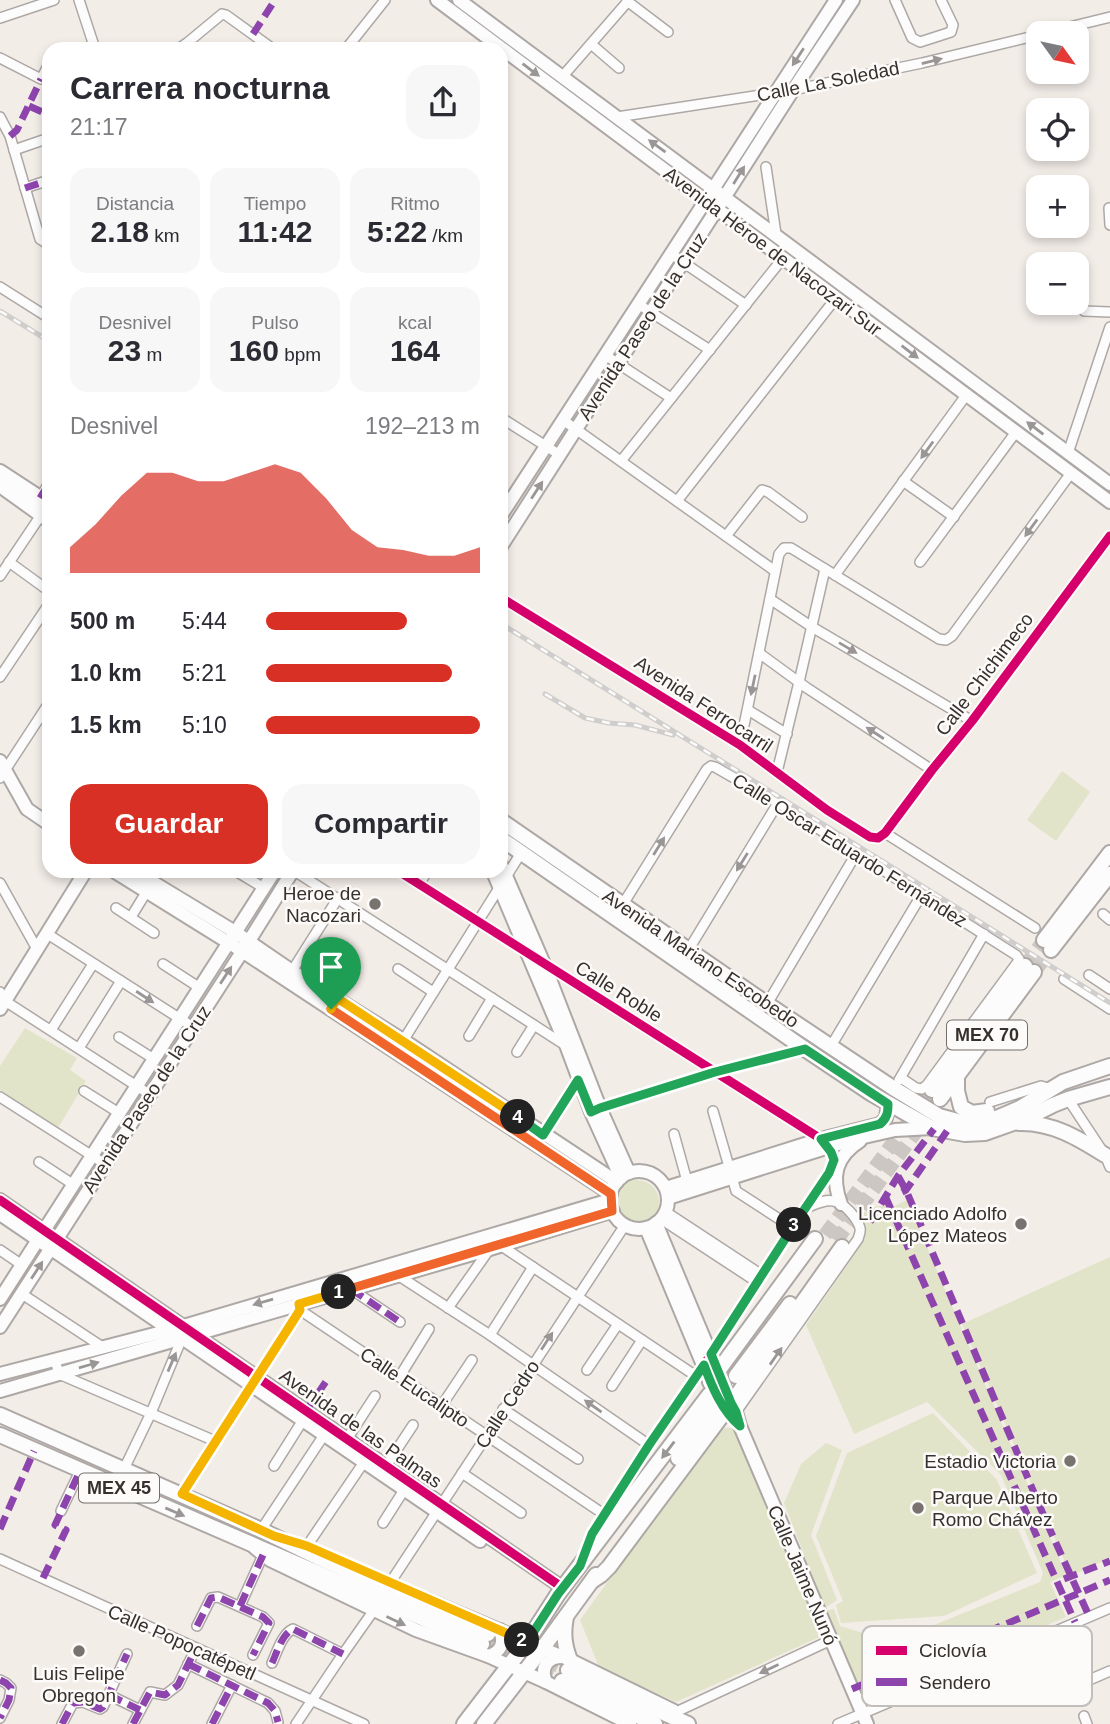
<!DOCTYPE html>
<html lang="es">
<meta charset="utf-8">
<style>
body{margin:0;font-family:Helvetica,sans-serif;background:#f7f7f7;color:#2b2b33;height:100vh;display:flex;flex-direction:column;font-size:26px;white-space:nowrap}
*{box-sizing:border-box;margin:0}
p{font-size:23px;color:#7c7c81}
.icon{flex:none;width:38px;height:38px;fill:none;stroke:currentColor;stroke-width:2;stroke-linecap:round;stroke-linejoin:round}
.map{position:relative;flex:1;overflow:hidden}
.sheet{position:absolute;left:42px;top:42px;width:466px;height:836px;display:flex;flex-direction:column;background:#fff;border-radius:21px;box-shadow:0 4px 10px #0003}
.sheet>*{flex:none}
.needle{width:46px;rotate:123deg}
.tools{position:absolute;left:1026px;top:21px;display:grid;gap:14px}
.tools a{display:grid;place-items:center;width:63px;height:63px;border-radius:14px;background:#fff;box-shadow:0 4px 10px #0003;font-size:35px}
.pin{position:absolute;display:grid;place-items:center;width:60px;height:60px;color:#fff;margin:-72px -30px;border-radius:50% 50% 50% 0;rotate:-45deg;box-shadow:0 0 7px #0007}
.pin .icon{rotate:45deg}
.km{position:absolute;width:35px;height:35px;margin:-18px;border-radius:50%;background:#222;color:#fff;font-size:19px;line-height:35px;text-align:center}
.round{display:grid;place-items:center;flex:none;width:74px;height:74px;border-radius:21px;background:#f7f7f7}
.overview{display:flex;align-items:center;justify-content:space-between;height:119px;padding:0 28px}
h1{font-size:32px;font-weight:700;line-height:52px}
.figures{display:grid;grid-template-columns:repeat(3,1fr);gap:10px;height:119px;padding:7px 28px}
.figures div{display:grid;align-content:center;border-radius:18px;background:#f7f7f7;text-align:center}
.figures b{font-size:30px;font-weight:700}
.figures small{font-size:19px;font-weight:400}
.figures p{font-size:19px}
.chart{height:196px;padding:14px 28px}
.chart p{display:flex;justify-content:space-between}
.chart svg{width:100%;height:126px;margin-top:7px;fill:#d93025;opacity:.7}
.cta{display:flex;gap:14px;margin-top:auto;padding:14px 28px}
.cta a{flex:1;height:80px;border-radius:21px;background:#d93025;color:#fff;font-size:28px;font-weight:700;line-height:80px;text-align:center}
.cta a+a{background:#f7f7f7;color:#2b2b33}
ul{padding:0 28px;list-style:none;font-size:23px}
li{display:grid;grid-template-columns:112px 84px 1fr;align-items:center;height:52px}
li i{height:18px;border-radius:9px;background:#d93025}
.map>svg:first-child{display:block}
.green{fill:#e1e4c8}
.lines{fill:none;stroke-linecap:round;stroke-linejoin:round}
.primary-tunnel{stroke:#cdc7c3;stroke-width:14;stroke-dasharray:14 7;stroke-linecap:butt}
.street-casing{stroke:#ada8a5;stroke-width:12}
.secondary-casing{stroke:#ada8a5;stroke-width:16}
.primary-casing{stroke:#ada8a5;stroke-width:18}
.street{stroke:#fdfcfc;stroke-width:9}
.secondary{stroke:#fdfcfc;stroke-width:12}
.primary{stroke:#fdfcfc;stroke-width:14}
.rail-casing{stroke:#cfcecc;stroke-width:5}
.rail{stroke:#fdfbf9;stroke-width:2.5;stroke-dasharray:8;stroke-linecap:butt}
.quiet{stroke:#8e44ad;stroke-width:7;stroke-dasharray:14 7;stroke-linecap:butt}
.cycleway-casing{stroke:#fdfbf9;stroke-width:13}
.cycleway{stroke:#d6006c;stroke-width:9}
.oneway{fill:#9a9695}
.split-1-casing{stroke:#fff;stroke-width:14}
.split-2-casing{stroke:#fff;stroke-width:14}
.split-3-casing{stroke:#fff;stroke-width:14}
.split-4-casing{stroke:#fff;stroke-width:14}
.split-5-casing{stroke:#fff;stroke-width:14}
.split-1{stroke:#f0652b;stroke-width:9}
.split-2{stroke:#f5b400;stroke-width:9}
.split-3{stroke:#22a559;stroke-width:9}
.split-4{stroke:#22a559;stroke-width:9}
.split-5{stroke:#f5b400;stroke-width:9}
.poi-dot{fill:#78736f;stroke:#fdfbf9;stroke-width:2.5}
.labels{text-anchor:middle;stroke-width:5;stroke-linejoin:round;paint-order:stroke}
.shield{fill:#fdfbf9;stroke:#726e6b;stroke-width:2}
.shield-label{font-size:18px;font-weight:bold;fill:#36312e}
.street-label{font-size:19px;fill:#36312e;stroke:#fdfbf9}
.poi-label{font-size:19px;fill:#36312e;stroke:#fdfbf9;text-anchor:end}
.key{fill:#fdfbf9;stroke:#c1bebc;stroke-width:2}
.key-label{font-size:19px;fill:#36312e}
</style>
<div class="map">
<svg width="1110" height="1724" viewBox="0 0 1110 1724">
<rect width="100%" height="100%" fill="#f3ede8"/>
<g class="green">
<path d="M1062 771 1090 792 1056 841 1027 820Z"/>
<path d="M25 1028 77 1058 70 1070 86 1081 58 1128 0 1090V1066Z"/>
<circle cx="637" cy="1202" r="22"/>
<path d="M907 1200 1066 1575 1050 1582 1066 1617 865 1701 860 1697 825 1611 834 1609 840 1626 892 1642 1040 1582 1043 1573 1001 1475 927 1402 854 1434 806 1325 857 1251 864 1236V1224L859 1215 877 1206H895Z"/>
<path d="M1110 1257V1558L1071 1576 962 1324Z"/>
<path d="M933 1413 997 1480 1037 1573 944 1616 841 1623 836 1605 843 1601 816 1536 847 1453Z"/>
<path d="M719 1428H736L824 1635 676 1702 599 1667 580 1620Z"/>
<path d="M826 1443 842 1450 811 1535 837 1600 825 1608 784 1503 801 1464Z"/>
</g>
<g class="lines">
<g class="primary-tunnel">
<path d="M1025 966 1044 940"/>
<path d="M1034 972 1051 950"/>
<path d="M887 1092C898 1100 909 1110 922 1101"/>
<path d="M825 1235 932 1090"/>
<path d="M836 1241 940 1099"/>
<path d="M488 1634 568 1670"/>
<path d="M482 1644 562 1681"/>
</g>
<g class="street-casing">
<g id="street">
<path d="M79 0 95 49"/>
<path d="M895 0 912 38 920 42 951 32 953 25 941 0"/>
<path d="M627 1 668 32"/>
<path d="M0 18 54 0"/>
<path d="M1045 33 1110 17"/>
<path d="M591 44 619 68"/>
<path d="M178 49 187 43 222 14 226 15 273 49"/>
<path d="M346 49 385 0"/>
<path d="M0 58 41 79 49 64"/>
<path d="M562 77 629 0"/>
<path d="M0 117 10 136 40 239 49 245"/>
<path d="M617 117 793 90 922 63 1038 35"/>
<path d="M14 150 49 138"/>
<path d="M766 167 776 234"/>
<path d="M25 188 49 180"/>
<path d="M1109 208 1110 225"/>
<path d="M671 254 746 305"/>
<path d="M0 287 49 318"/>
<path d="M638 304 710 350"/>
<path d="M1084 311 1110 312"/>
<path d="M605 355 671 398"/>
<path d="M500 417 560 455"/>
<path d="M563 420 775 571"/>
<path d="M1068 453 1110 327"/>
<path d="M621 461 783 258"/>
<path d="M903 481 954 517"/>
<path d="M40 498 49 483"/>
<path d="M677 501 836 298"/>
<path d="M726 536 762 490 768 492 802 517"/>
<path d="M9 562 49 591"/>
<path d="M920 562 1016 432"/>
<path d="M835 575 967 394"/>
<path d="M0 576 41 515"/>
<path d="M500 597 740 745 827 810 870 837 878 838 885 833 932 770 972 721 1110 536"/>
<path d="M770 599 812 627 972 721"/>
<path d="M759 653 807 688 932 770"/>
<path d="M0 677 49 604"/>
<path d="M748 710 787 734"/>
<path d="M740 745 779 554 784 548H791L939 639 946 640 952 636 1071 473"/>
<path d="M777 772 799 682 825 569"/>
<path d="M0 778 49 703"/>
<path d="M885 833 1035 928"/>
<path d="M296 872 565 1045"/>
<path d="M400 872 525 951"/>
<path d="M239 873 264 888"/>
<path d="M0 883 37 949"/>
<path d="M419 884 427 872"/>
<path d="M116 908 154 933"/>
<path d="M1103 914 1110 920"/>
<path d="M131 917 147 891"/>
<path d="M615 917 707 769 711 766 715 767 778 803 1016 955 1019 959 1017 963 927 1085 922 1089 916 1088 901 1078"/>
<path d="M46 933 193 1027"/>
<path d="M689 949 778 803"/>
<path d="M543 963 821 1139 831 1152 834 1160 829 1173 704 1365 649 1445 592 1533 585 1552"/>
<path d="M163 964 200 988"/>
<path d="M398 969 433 992"/>
<path d="M292 971 338 898"/>
<path d="M1089 975 1110 989"/>
<path d="M1064 979 1110 1009"/>
<path d="M0 992 5 1001 149 1094"/>
<path d="M767 1004 856 854"/>
<path d="M51 1030 93 964"/>
<path d="M469 1036 492 998"/>
<path d="M119 1037 154 1059"/>
<path d="M831 1046 922 894"/>
<path d="M79 1048 121 981"/>
<path d="M396 1052 521 853"/>
<path d="M517 1052 534 1025"/>
<path d="M899 1080 984 934"/>
<path d="M84 1091 119 1113"/>
<path d="M0 1097 105 1164"/>
<path d="M1068 1099 1105 1155 1110 1167"/>
<path d="M990 1102 1041 1086 1051 1089"/>
<path d="M596 1110 715 1072 805 1049"/>
<path d="M713 1111 736 1191 793 1228"/>
<path d="M674 1134 687 1181"/>
<path d="M543 1135 578 1080"/>
<path d="M39 1162 74 1185"/>
<path d="M666 1212 762 1275"/>
<path d="M661 1219 757 1282"/>
<path d="M495 1234 500 1245 696 1376"/>
<path d="M0 1250 22 1265"/>
<path d="M396 1274 490 1335 649 1445"/>
<path d="M351 1289 400 1322"/>
<path d="M22 1294 104 1348"/>
<path d="M299 1304 300 1310 605 1515"/>
<path d="M448 1308 489 1250"/>
<path d="M490 1335 533 1267"/>
<path d="M55 1360 59 1374 215 1441"/>
<path d="M587 1370 618 1324"/>
<path d="M400 1376 429 1329"/>
<path d="M612 1386 642 1340"/>
<path d="M442 1405 472 1360"/>
<path d="M503 1409 578 1459"/>
<path d="M730 1418 736 1412 858 1239C859 1235 861 1232 860 1228 857 1218 844 1202 833 1201 824 1199 814 1205 806 1208"/>
<path d="M347 1439 375 1396"/>
<path d="M274 1466 303 1420"/>
<path d="M386 1466 413 1425"/>
<path d="M124 1469 151 1413 182 1338"/>
<path d="M462 1473 521 1513"/>
<path d="M182 1494 300 1310"/>
<path d="M61 1511 80 1471"/>
<path d="M383 1523 404 1490"/>
<path d="M261 1530 324 1435"/>
<path d="M307 1546 364 1462"/>
<path d="M0 1559 364 1724"/>
<path d="M390 1583 625 1225"/>
<path d="M240 1606 263 1555"/>
<path d="M197 1626 211 1598 218 1597 263 1617 269 1623 253 1655"/>
<path d="M272 1663C277 1652 282 1634 293 1629L343 1654"/>
<path d="M188 1664 268 1703 275 1711 278 1722"/>
<path d="M0 1680 6 1683 11 1688 9 1700 0 1718"/>
<path d="M1075 1686 1110 1671"/>
<path d="M109 1695 140 1710"/>
<path d="M676 1712 831 1640"/>
<path d="M1084 1716 1087 1724"/>
<path d="M62 1724 73 1703 83 1702 100 1709 103 1707 127 1654"/>
<path d="M133 1724 150 1692 165 1695 178 1685 196 1648"/>
<path d="M212 1724 232 1685"/>
<path d="M296 1724 343 1654 374 1610"/>
<path d="M838 1724 1110 1608"/>
</g>
</g>
<g class="secondary-casing">
<g id="secondary">
<path d="M437 0 1110 502"/>
<path d="M459 0 1110 484"/>
<path d="M500 517 836 0"/>
<path d="M500 548 793 90 853 0"/>
<path d="M0 761 27 809 49 824"/>
<path d="M500 862 544 964 600 1108 629 1173"/>
<path d="M115 872 242 951 611 1194"/>
<path d="M136 872 235 932 292 971 403 1040 617 1182"/>
<path d="M493 872 566 1045 591 1112 621 1178"/>
<path d="M0 1009 85 872"/>
<circle cx="639" cy="1200" r="29"/>
<path d="M666 1188 821 1139 880 1124 886 1118 888 1104"/>
<path d="M668 1198 851 1140 895 1130 932 1128"/>
<path d="M0 1200 563 1588"/>
<path d="M841 1204C831 1177 835 1157 860 1141"/>
<path d="M0 1214 480 1541"/>
<path d="M656 1223 731 1403 736 1412 740 1426 867 1724"/>
<path d="M646 1228 710 1382 725 1410"/>
<path d="M0 1299 274 872"/>
<path d="M0 1327 249 941 292 872"/>
<path d="M0 1374 170 1330 610 1200"/>
<path d="M0 1391 490 1249 613 1211"/>
<path d="M255 1548 270 1560 416 1630 488 1656 546 1682 630 1724"/>
<path d="M426 1599 570 1660 674 1711"/>
<path d="M488 1656C501 1652 505 1643 500 1630"/>
<path d="M546 1682C540 1668 547 1657 562 1657"/>
</g>
</g>
<g class="primary-casing">
<g id="primary">
<path d="M0 472 49 504"/>
<path d="M0 485 49 520"/>
<path d="M500 820 767 1004 893 1088 939 1116 961 1122H979L999 1117 1020 1108 1063 1082 1110 1066"/>
<path d="M500 838 805 1049 872 1094 932 1128 965 1134 985 1133 1027 1118 1053 1105 1068 1099 1110 1087"/>
<path d="M1044 940 1110 853"/>
<path d="M1051 950 1110 874"/>
<path d="M957 1076V1091L961 1107 972 1113 987 1111"/>
<path d="M932 1090 1025 966"/>
<path d="M940 1099 1034 972"/>
<path d="M1019 1123C1052 1122 1078 1138 1105 1155"/>
<path d="M736 1376 790 1304"/>
<path d="M710 1382 815 1239"/>
<path d="M0 1415 261 1530 317 1557 488 1634"/>
<path d="M0 1435 482 1644"/>
<path d="M678 1458 717 1402"/>
<path d="M592 1581 601 1575 609 1567 732 1402 842 1247"/>
<path d="M566 1617C563 1633 564 1645 570 1660"/>
<path d="M568 1670 688 1724"/>
<path d="M562 1681 655 1724"/>
<path d="M464 1724 527 1642 558 1594 709 1395"/>
<path d="M484 1724 542 1649 596 1575"/>
</g>
</g>
<use href="#street" class="street"/>
<use href="#secondary" class="secondary"/>
<use href="#primary" class="primary"/>
<g class="rail-casing">
<g id="rail">
<path d="M0 311 49 341"/>
<path d="M500 623 1110 1003"/>
<path d="M545 694 585 718 609 723 635 725 673 735"/>
</g>
</g>
<use href="#rail" class="rail"/>
<g class="quiet">
<path d="M253 34 275 0"/>
<path d="M29 106 49 115"/>
<path d="M10 136 17 130 41 79"/>
<path d="M25 188 49 180"/>
<path d="M40 498 49 483"/>
<path d="M898 1176 906 1190 1046 1521 1089 1616"/>
<path d="M902 1192 906 1190 947 1131"/>
<path d="M886 1198 1075 1622"/>
<path d="M870 1222 898 1176 934 1129"/>
<path d="M351 1289 400 1322"/>
<path d="M306 1411 329 1377"/>
<path d="M0 1529 34 1451"/>
<path d="M43 1578 66 1530 55 1525 80 1471"/>
<path d="M1064 1579 1110 1561"/>
<path d="M240 1606 263 1555"/>
<path d="M197 1626 211 1598 218 1597 263 1617 269 1623 253 1655"/>
<path d="M272 1663C277 1652 282 1634 293 1629L343 1654"/>
<path d="M188 1664 268 1703 275 1711 278 1722"/>
<path d="M0 1680 6 1683 11 1688 9 1700 0 1718"/>
<path d="M852 1689 1110 1580"/>
<path d="M109 1695 140 1710"/>
<path d="M62 1724 73 1703 83 1702 100 1709 103 1707 127 1654"/>
<path d="M133 1724 150 1692 165 1695 178 1685 196 1648"/>
<path d="M212 1724 232 1685"/>
</g>
<g class="cycleway-casing">
<g id="cycleway">
<path d="M500 597 740 745 827 810 870 837 878 838 885 833 932 770 972 721 1110 536"/>
<path d="M400 872 821 1139 831 1152 834 1160 829 1173 704 1365 649 1445 592 1533 580 1566"/>
<path d="M0 1200 563 1588"/>
</g>
</g>
<use href="#cycleway" class="cycleway"/>
</g>
<defs><path id="oneway-solid" d="M-6-.8H1V-3.2L6.5 0L1 3.2V.8H-6Z" transform="scale(1.75)"/></defs>
<g class="oneway">
<use href="#oneway-solid" transform="translate(798 57) rotate(123)"/>
<use href="#oneway-solid" transform="translate(932 61) rotate(-14)"/>
<use href="#oneway-solid" transform="translate(531 70) rotate(37)"/>
<use href="#oneway-solid" transform="translate(657 146) rotate(-144)"/>
<use href="#oneway-solid" transform="translate(739 175) rotate(-58)"/>
<use href="#oneway-solid" transform="translate(910 352) rotate(37)"/>
<use href="#oneway-solid" transform="translate(1035 428) rotate(-143)"/>
<use href="#oneway-solid" transform="translate(927 450) rotate(126)"/>
<use href="#oneway-solid" transform="translate(537 490) rotate(-57)"/>
<use href="#oneway-solid" transform="translate(1031 528) rotate(126)"/>
<use href="#oneway-solid" transform="translate(848 648) rotate(31)"/>
<use href="#oneway-solid" transform="translate(753 685) rotate(102)"/>
<use href="#oneway-solid" transform="translate(875 733) rotate(-147)"/>
<use href="#oneway-solid" transform="translate(659 846) rotate(-58)"/>
<use href="#oneway-solid" transform="translate(742 862) rotate(122)"/>
<use href="#oneway-solid" transform="translate(226 975) rotate(-57)"/>
<use href="#oneway-solid" transform="translate(145 997) rotate(33)"/>
<use href="#oneway-solid" transform="translate(37 1270) rotate(-57)"/>
<use href="#oneway-solid" transform="translate(263 1302) rotate(164)"/>
<use href="#oneway-solid" transform="translate(547 1341) rotate(-57)"/>
<use href="#oneway-solid" transform="translate(776 1356) rotate(-55)"/>
<use href="#oneway-solid" transform="translate(172 1362) rotate(-67)"/>
<use href="#oneway-solid" transform="translate(89 1365) rotate(-16)"/>
<use href="#oneway-solid" transform="translate(593 1406) rotate(-145)"/>
<use href="#oneway-solid" transform="translate(668 1450) rotate(127)"/>
<use href="#oneway-solid" transform="translate(175 1512) rotate(23)"/>
<use href="#oneway-solid" transform="translate(396 1621) rotate(25)"/>
<use href="#oneway-solid" transform="translate(769 1669) rotate(155)"/>
</g>
<g class="lines">
<g class="split-1-casing">
<path id="split-1" d="M331 1009 611 1194 612 1211 339 1292"/>
</g>
<g class="split-2-casing">
<path id="split-2" d="M339 1292 299 1304 300 1310 182 1494 274 1536 307 1546 522 1640"/>
</g>
<g class="split-3-casing">
<path id="split-3" d="M522 1640 527 1642 558 1594 580 1566 592 1534 649 1445 704 1365C712 1387 722 1411 740 1426L736 1412 731 1403 711 1354 794 1225"/>
</g>
<g class="split-4-casing">
<path id="split-4" d="M518 1117 543 1135 578 1080 591 1112 600 1108 715 1072 805 1049 888 1104C888 1113 887 1118 880 1124L821 1139 831 1152 834 1160 829 1173 794 1225"/>
</g>
<g class="split-5-casing">
<path id="split-5" d="M331 1009 337 998 518 1117"/>
</g>
<use href="#split-1" class="split-1"/>
<use href="#split-2" class="split-2"/>
<use href="#split-3" class="split-3"/>
<use href="#split-4" class="split-4"/>
<use href="#split-5" class="split-5"/>
</g>
<g class="poi-dot">
<circle cx="375" cy="904" r="7"/>
<circle cx="1021" cy="1224" r="7"/>
<circle cx="1070" cy="1461" r="7"/>
<circle cx="918" cy="1508" r="7"/>
<circle cx="79" cy="1651" r="7"/>
</g>
<g class="labels">
<g class="shield">
<rect x="947" y="1020.5" width="80" height="29" rx="5"/>
<rect x="79" y="1473.5" width="80" height="29" rx="5"/>
</g>
<g class="shield-label">
<text x="987" y="1041">MEX 70</text>
<text x="119" y="1494">MEX 45</text>
</g>
<g class="street-label">
<text transform="translate(828 81) rotate(-11)" y="7">Calle La Soledad</text>
<text transform="translate(773 251) rotate(37)" y="7">Avenida Héroe de Nacozari Sur</text>
<text transform="translate(642 326) rotate(-57)" y="7">Avenida Paseo de la Cruz</text>
<text transform="translate(984 674) rotate(-53)" y="7">Calle Chichimeco</text>
<text transform="translate(704 704) rotate(33)" y="7">Avenida Ferrocarril</text>
<text transform="translate(850 850) rotate(32)" y="7">Calle Oscar Eduardo Fernández</text>
<text transform="translate(701 958) rotate(34)" y="7">Avenida Mariano Escobedo</text>
<text transform="translate(619 991) rotate(32)" y="7">Calle Roble</text>
<text transform="translate(146 1099) rotate(-57)" y="7">Avenida Paseo de la Cruz</text>
<text transform="translate(415 1387) rotate(34)" y="7">Calle Eucalipto</text>
<text transform="translate(507 1404) rotate(-57)" y="7">Calle Cedro</text>
<text transform="translate(361 1428) rotate(35)" y="7">Avenida de las Palmas</text>
<text transform="translate(803 1575) rotate(67)" y="7">Calle Jaime Nunó</text>
<text transform="translate(182 1642) rotate(24)" y="7">Calle Popocatépetl</text>
</g>
<g class="poi-label">
<text x="361" y="900">Heroe de<tspan x="361" dy="22">Nacozari</tspan></text>
<text x="1007" y="1220">Licenciado Adolfo<tspan x="1007" dy="22">López Mateos</tspan></text>
<text x="1056" y="1468">Estadio Victoria</text>
<text x="932" y="1504" text-anchor="start">Parque Alberto<tspan x="932" dy="22">Romo Chávez</tspan></text>
<text x="79" y="1680" text-anchor="middle">Luis Felipe<tspan x="79" dy="22">Obregon</tspan></text>
</g>
</g>
<rect x="862" y="1626" width="230" height="80" rx="10" class="key"/>
<rect x="876" y="1646" width="31" height="9" fill="#d6006c"/>
<rect x="876" y="1678" width="31" height="8" fill="#8e44ad"/>
<g class="key-label">
<text x="919" y="1657">Ciclovía</text>
<text x="919" y="1689">Sendero</text>
</g>
</svg>
<div class="tools">
<a><svg class="needle" viewBox="-14 -14 28 28"><path d="M0-13l5 13h-10z" fill="#e53935"/><path d="M0 13l5-13h-10z" fill="#7c7c81"/></svg></a>
<a><svg class="icon" aria-label="locate" viewBox="0 0 24 24"><circle cx="12" cy="12" r="6"/><path d="M12 2v4M12 18v4M2 12h4M18 12h4"/></svg></a>
<a>+</a>
<a>−</a>
</div>
<div class="pin" style="left:331px;top:1009px;background:#1e9e55"><svg class="icon" aria-label="arrive" viewBox="0 0 24 24"><path d="M6 21V4h12l-3 4 3 4H6"/></svg></div>
<b class="km" style="left:339px;top:1292px">1</b>
<b class="km" style="left:522px;top:1640px">2</b>
<b class="km" style="left:794px;top:1225px">3</b>
<b class="km" style="left:518px;top:1117px">4</b>
<section class="sheet">
<div class="overview"><div><h1>Carrera nocturna</h1><p>21:17</p></div><a class="round"><svg class="icon" aria-label="share" viewBox="0 0 24 24"><path d="M12 15V3M7 8l5-5 5 5M5 13v7h14v-7"/></svg></a></div>
<div class="figures">
<div><p>Distancia</p><b>2.18<small> km</small></b></div>
<div><p>Tiempo</p><b>11:42</b></div>
<div><p>Ritmo</p><b>5:22<small> /km</small></b></div>
</div>
<div class="figures">
<div><p>Desnivel</p><b>23<small> m</small></b></div>
<div><p>Pulso</p><b>160<small> bpm</small></b></div>
<div><p>kcal</p><b>164</b></div>
</div>
<div class="chart"><p><span>Desnivel</span>192–213 m</p>
<svg viewBox="0 0 160 44" preserveAspectRatio="none"><path d="M0 44V35L10 27L20 17L30 9L40 9L50 12L60 12L70 9L80 6L90 9L100 18L110 29L120 35L130 36L140 38L150 38L160 35V44z"/></svg>
</div>
<ul>
<li><b>500 m</b>5:44<i style="width:66%"></i></li>
<li><b>1.0 km</b>5:21<i style="width:87%"></i></li>
<li><b>1.5 km</b>5:10<i style="width:100%"></i></li>
</ul>
<div class="cta"><a>Guardar</a><a>Compartir</a></div>
</section>
</div>
